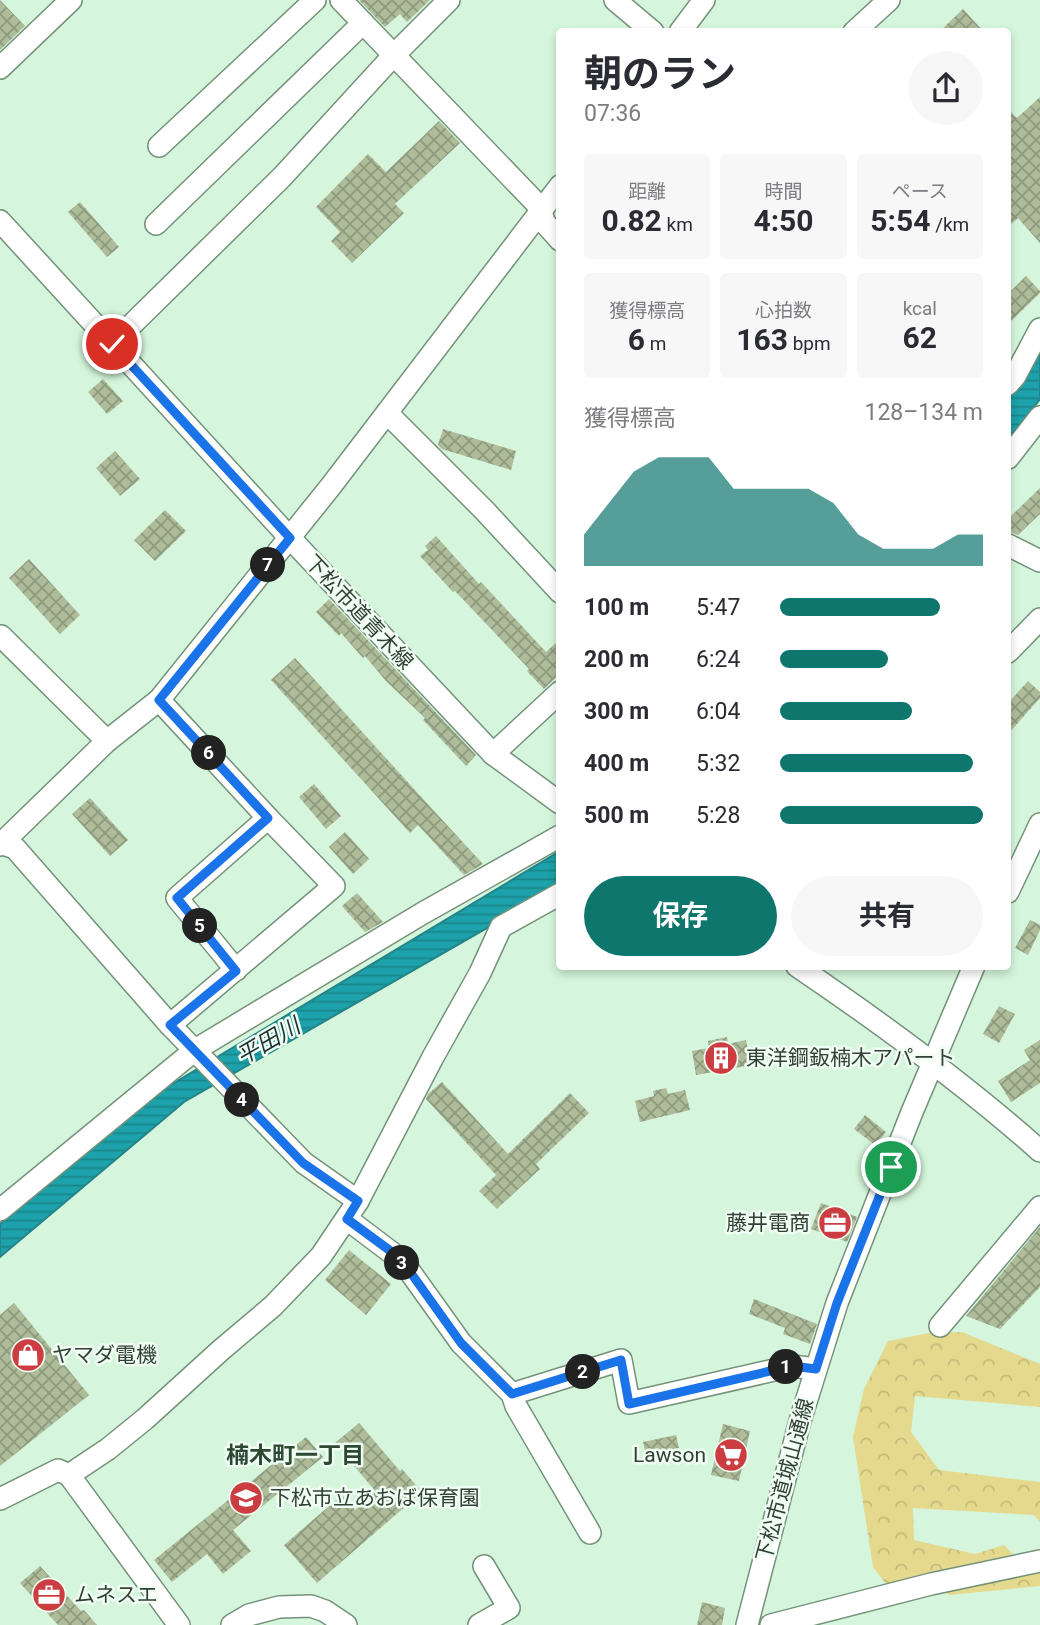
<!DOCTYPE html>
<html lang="ja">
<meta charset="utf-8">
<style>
body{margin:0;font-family:Roboto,"Noto Sans JP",sans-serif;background:#f7f7f7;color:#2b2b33;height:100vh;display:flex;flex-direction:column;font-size:26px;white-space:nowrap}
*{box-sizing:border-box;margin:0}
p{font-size:23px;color:#7c7c81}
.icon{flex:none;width:38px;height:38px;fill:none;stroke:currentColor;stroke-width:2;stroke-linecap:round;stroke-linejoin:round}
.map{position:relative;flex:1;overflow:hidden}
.details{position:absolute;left:556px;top:28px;width:455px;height:942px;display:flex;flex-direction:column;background:#fff;border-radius:7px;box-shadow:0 4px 10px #0003}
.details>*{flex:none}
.pin{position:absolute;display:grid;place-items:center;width:60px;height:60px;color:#fff;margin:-30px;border:4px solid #fff;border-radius:50%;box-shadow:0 2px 7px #0007}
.km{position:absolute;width:35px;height:35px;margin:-18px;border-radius:50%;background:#222;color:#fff;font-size:19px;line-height:35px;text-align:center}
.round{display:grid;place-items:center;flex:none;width:74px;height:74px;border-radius:37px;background:#f7f7f7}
.overview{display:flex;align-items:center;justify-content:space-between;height:119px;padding:0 28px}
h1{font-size:38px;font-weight:700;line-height:52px}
.figures{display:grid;grid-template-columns:repeat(3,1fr);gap:10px;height:119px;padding:7px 28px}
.figures div{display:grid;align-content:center;border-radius:7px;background:#f7f7f7;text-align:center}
.figures b{font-size:30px;font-weight:700}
.figures small{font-size:19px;font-weight:400}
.figures p{font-size:19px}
.chart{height:196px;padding:14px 28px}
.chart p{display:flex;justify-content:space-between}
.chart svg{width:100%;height:126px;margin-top:7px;fill:#0f766e;opacity:.7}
.cta{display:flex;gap:14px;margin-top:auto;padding:14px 28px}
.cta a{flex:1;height:80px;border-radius:42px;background:#0f766e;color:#fff;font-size:28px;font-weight:700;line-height:80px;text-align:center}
.cta a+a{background:#f7f7f7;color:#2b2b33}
ul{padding:0 28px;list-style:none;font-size:23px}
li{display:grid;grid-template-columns:112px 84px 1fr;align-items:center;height:52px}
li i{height:18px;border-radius:9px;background:#0f766e}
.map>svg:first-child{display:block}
.forest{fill:url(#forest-crowns)}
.water{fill:url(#water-rules);stroke:#248487;stroke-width:2}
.building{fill:url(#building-cross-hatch)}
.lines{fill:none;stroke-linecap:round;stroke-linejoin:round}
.minor-casing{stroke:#74927a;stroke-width:24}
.minor{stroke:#fff;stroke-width:21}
.route-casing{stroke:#fff;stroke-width:14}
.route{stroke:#1a73e8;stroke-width:9}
.labels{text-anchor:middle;stroke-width:5;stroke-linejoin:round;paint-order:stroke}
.street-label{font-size:21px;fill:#334036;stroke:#f0fdf3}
.poi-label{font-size:21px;fill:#334036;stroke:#f0fdf3;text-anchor:start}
.water-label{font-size:23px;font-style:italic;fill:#1d3234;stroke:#f0fdf3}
.neighbourhood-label{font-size:23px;font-weight:bold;fill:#2d4934;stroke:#f0fdf3}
</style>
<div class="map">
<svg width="1040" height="1625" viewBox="0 0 1040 1625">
<defs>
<pattern id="forest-crowns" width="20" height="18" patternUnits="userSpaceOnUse" patternTransform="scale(1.75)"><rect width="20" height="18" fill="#e5d98d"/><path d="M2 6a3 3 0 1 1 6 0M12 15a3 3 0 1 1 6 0" fill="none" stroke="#c5bb7a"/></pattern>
<pattern id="water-rules" width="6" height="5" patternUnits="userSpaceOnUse" patternTransform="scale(1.75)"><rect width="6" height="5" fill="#1da1aa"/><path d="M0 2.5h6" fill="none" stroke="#1a858b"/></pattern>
<pattern id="building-cross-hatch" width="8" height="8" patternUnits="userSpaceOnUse" patternTransform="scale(1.75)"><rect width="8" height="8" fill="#aebc9a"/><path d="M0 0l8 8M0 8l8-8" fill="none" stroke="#8e9a7e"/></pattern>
</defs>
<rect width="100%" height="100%" fill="#d5f6dc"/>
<path class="forest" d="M962 1332 1040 1364V1407L915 1396 911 1432 939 1470 1040 1482V1522L1034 1515 913 1508 914 1540 975 1554 1004 1545 1030 1572 1040 1569V1586L949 1595 928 1578 886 1584 873 1567 853 1437 864 1389 888 1341 929 1333Z"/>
<g class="water">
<path d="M1040 347V399L1008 440V399L1025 377Z"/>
<path d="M560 851V886L184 1102 0 1257V1224L159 1092Z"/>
</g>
<g class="building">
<path d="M0 0 25 26 0 50Z"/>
<path d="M359 0H430L407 22 400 14 385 27Z"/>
<path d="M963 9 984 32H939Z"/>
<path d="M1040 97V243L1018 218 1008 227V109L1017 118Z"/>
<path d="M439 121 460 143 395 204 404 213 352 263 331 241 340 232 316 207 368 154 386 172Z"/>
<path d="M80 202 119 247 107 257 68 212Z"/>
<path d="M1026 276 1040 291V293L1008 324V294Z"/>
<path d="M103 379 123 401 107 414 88 392Z"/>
<path d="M443 429 516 451 511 470 442 449 438 445Z"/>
<path d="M115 451 140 479 120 496 96 468Z"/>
<path d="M1040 488V514L1018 535 1009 532 1008 519Z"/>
<path d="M165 510 186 531 155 561 134 540Z"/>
<path d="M436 536 479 584 481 582 546 652 560 639V673L544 689 527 671 529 669 455 591 453 592 420 556 428 550 425 546Z"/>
<path d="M29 559 80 615 60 634 9 578Z"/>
<path d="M329 599 476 755 466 766 423 720 425 718 386 681 365 656 363 658 341 633 339 636 316 612Z"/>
<path d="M295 658 434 811 483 864 464 875 418 825 410 833 271 680Z"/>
<path d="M1028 681 1040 692V698L1008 734V703Z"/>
<path d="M314 784 341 816 326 829 299 797Z"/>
<path d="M90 798 128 840 110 856 72 814Z"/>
<path d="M345 832 369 859 353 874 329 847Z"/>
<path d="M357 893 383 922 365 932 342 906Z"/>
<path d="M1030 920 1040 925V930L1028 955 1015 948Z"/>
<path d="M999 1006 1015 1014 999 1043 983 1034Z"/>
<path d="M727 1037 728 1044 746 1040 751 1065 696 1075 692 1051 709 1048 708 1041Z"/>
<path d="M1040 1040V1083L1011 1102 998 1081 1030 1060 1024 1050Z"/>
<path d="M442 1082 508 1154 570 1093 589 1113 536 1164 540 1169 497 1209 479 1191 496 1175 426 1099 428 1094Z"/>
<path d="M666 1088 668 1094 685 1090 690 1110 640 1122 635 1101 654 1096 653 1091Z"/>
<path d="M865 1115 886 1132 875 1145 854 1129Z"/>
<path d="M821 1203 857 1217 847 1242 811 1229Z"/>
<path d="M1040 1227V1287L1000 1329 966 1316Z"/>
<path d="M349 1250 391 1284 366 1315 325 1280Z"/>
<path d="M754 1299 817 1324 810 1344 783 1334 785 1328 749 1314Z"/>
<path d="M14 1303 89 1395 0 1466V1315Z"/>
<path d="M359 1423 400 1471 402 1469 422 1492 317 1583 284 1545 342 1495 355 1510 376 1492 335 1443Z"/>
<path d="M723 1424 750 1431 739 1481 711 1475Z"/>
<path d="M676 1435 679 1448 646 1455 643 1442Z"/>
<path d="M306 1437 323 1457 233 1530 251 1551 223 1574 207 1554 172 1582 154 1560Z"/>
<path d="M40 1566 81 1611 84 1610 97 1625H58L20 1583Z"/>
<path d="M702 1602 725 1608 722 1625H697Z"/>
</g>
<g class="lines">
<g class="minor-casing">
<g id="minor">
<path d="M341 0 535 202 541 210 544 222 560 240"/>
<path d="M615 0 653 32"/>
<path d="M680 32 704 0"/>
<path d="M854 32 889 0"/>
<path d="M0 68 71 0"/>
<path d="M159 146 315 0"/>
<path d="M0 221 290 538 493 754 560 803"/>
<path d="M156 224 363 23"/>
<path d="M112 344 282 177 393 56 449 0"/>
<path d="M1008 384 1015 376 1040 329"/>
<path d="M387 413 485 511 560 592"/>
<path d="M1008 458 1040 417"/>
<path d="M1008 545 1040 561"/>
<path d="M1 636 107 741"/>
<path d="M1008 652 1040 619"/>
<path d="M159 700 268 818 334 886 170 1025"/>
<path d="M493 754 560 692"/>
<path d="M0 843 15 848 170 1025 304 1163 358 1201"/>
<path d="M0 845 107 741 159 700 331 486 560 186"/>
<path d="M1008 892 1040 824"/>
<path d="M797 966C881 1023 964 1083 1040 1151"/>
<path d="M236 970 177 898 268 818"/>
<path d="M0 1210 195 1050 423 913 560 836"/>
<path d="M347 1219 396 1256 408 1269 461 1343 512 1394 516 1406 590 1533"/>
<path d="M940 1326 1040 1207"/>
<path d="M512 1394 621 1360 629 1403 792 1366 816 1369"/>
<path d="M69 1475 108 1449 145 1419 221 1350 273 1306 321 1256 358 1201 433 1057 480 973 501 927 560 894"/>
<path d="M0 1499 58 1470 69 1475 179 1625"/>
<path d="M232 1625 249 1615 279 1607 311 1606 325 1611 346 1625"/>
<path d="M479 1625 509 1608 484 1566"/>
<path d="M747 1625 800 1421 837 1303 912 1112 974 966"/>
<path d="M771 1625 931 1584 1040 1561"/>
</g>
</g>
<use href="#minor" class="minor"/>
</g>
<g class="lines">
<g class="route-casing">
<path id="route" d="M112 344 290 538 159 700 268 818 177 898 236 971 170 1025 303 1163 358 1201 347 1219 396 1255 408 1269 461 1343 512 1394 621 1360 629 1404 792 1366 816 1369 837 1303 891 1167"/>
</g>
<use href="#route" class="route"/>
</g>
<defs>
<g id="building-disc" transform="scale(1.75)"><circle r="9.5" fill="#cc3d42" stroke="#f0fdf3"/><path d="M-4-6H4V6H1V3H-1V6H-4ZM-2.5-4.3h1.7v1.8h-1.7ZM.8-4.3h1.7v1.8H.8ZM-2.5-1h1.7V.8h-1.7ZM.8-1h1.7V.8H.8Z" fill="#fff"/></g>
<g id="office-disc" transform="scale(1.75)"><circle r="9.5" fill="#cc3d42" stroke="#f0fdf3"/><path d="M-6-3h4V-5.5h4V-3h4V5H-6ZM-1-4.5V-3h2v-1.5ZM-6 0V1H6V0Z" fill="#fff"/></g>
<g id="shop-disc" transform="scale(1.75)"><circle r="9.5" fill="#cc3d42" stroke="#f0fdf3"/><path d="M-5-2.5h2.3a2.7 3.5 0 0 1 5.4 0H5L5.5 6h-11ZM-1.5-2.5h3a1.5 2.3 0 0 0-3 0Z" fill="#fff"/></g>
<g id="supermarket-disc" transform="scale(1.75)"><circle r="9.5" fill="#cc3d42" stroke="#f0fdf3"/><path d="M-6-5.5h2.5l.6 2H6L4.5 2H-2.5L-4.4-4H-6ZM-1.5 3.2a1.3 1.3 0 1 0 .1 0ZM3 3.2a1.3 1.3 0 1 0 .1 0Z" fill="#fff"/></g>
<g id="school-disc" transform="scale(1.75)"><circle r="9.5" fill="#cc3d42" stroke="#f0fdf3"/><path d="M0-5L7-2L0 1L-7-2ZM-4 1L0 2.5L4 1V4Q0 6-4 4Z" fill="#fff"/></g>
</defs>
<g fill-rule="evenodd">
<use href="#building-disc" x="721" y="1058"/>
<use href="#office-disc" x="835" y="1223"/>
<use href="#shop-disc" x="28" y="1355"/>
<use href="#supermarket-disc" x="731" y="1455"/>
<use href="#school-disc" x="246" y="1498"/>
<use href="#office-disc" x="49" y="1595"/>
</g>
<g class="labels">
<g class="street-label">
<text transform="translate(359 612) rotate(47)" y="7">下松市道青木線</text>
<text transform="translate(785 1480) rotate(-75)" y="7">下松市道城山通線</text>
</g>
<g class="poi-label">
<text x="746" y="1065">東洋鋼鈑楠木アパート</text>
<text x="810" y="1230" text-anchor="end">藤井電商</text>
<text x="52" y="1362">ヤマダ電機</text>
<text x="706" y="1462" text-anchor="end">Lawson</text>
<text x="270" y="1505">下松市立あおば保育園</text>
<text x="74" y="1602">ムネスエ</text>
</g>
<g class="water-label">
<text transform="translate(268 1041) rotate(-30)" y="8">平田川</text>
</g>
<g class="neighbourhood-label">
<text x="295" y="1463">楠木町一丁目</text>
</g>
</g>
</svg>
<div class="pin" style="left:891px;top:1167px;background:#1e9e55"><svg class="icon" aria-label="arrive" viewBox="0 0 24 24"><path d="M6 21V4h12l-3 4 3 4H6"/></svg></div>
<div class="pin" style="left:112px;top:344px;background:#d93025"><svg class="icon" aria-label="check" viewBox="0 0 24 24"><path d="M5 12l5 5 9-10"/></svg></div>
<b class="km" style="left:786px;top:1367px">1</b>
<b class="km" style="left:583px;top:1372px">2</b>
<b class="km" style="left:402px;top:1263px">3</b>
<b class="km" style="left:242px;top:1100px">4</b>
<b class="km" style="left:200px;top:926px">5</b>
<b class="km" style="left:209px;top:753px">6</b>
<b class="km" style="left:268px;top:565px">7</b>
<section class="details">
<div class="overview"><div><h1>朝のラン</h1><p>07:36</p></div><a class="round"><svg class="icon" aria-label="share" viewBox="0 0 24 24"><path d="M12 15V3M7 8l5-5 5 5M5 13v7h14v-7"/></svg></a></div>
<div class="figures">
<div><p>距離</p><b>0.82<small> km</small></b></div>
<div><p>時間</p><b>4:50</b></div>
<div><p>ペース</p><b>5:54<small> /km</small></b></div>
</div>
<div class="figures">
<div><p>獲得標高</p><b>6<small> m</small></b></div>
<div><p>心拍数</p><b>163<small> bpm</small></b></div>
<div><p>kcal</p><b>62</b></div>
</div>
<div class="chart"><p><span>獲得標高</span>128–134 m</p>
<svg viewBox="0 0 160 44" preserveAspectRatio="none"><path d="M0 44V33L10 22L20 11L30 6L40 6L50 6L60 17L70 17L80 17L90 17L100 22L110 33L120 38L130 38L140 38L150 33L160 33V44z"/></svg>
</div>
<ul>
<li><b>100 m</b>5:47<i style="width:79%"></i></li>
<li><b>200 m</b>6:24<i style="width:53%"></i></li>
<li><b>300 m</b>6:04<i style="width:65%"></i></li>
<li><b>400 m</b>5:32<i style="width:95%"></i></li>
<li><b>500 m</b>5:28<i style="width:100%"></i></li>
</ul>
<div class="cta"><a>保存</a><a>共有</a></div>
</section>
</div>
